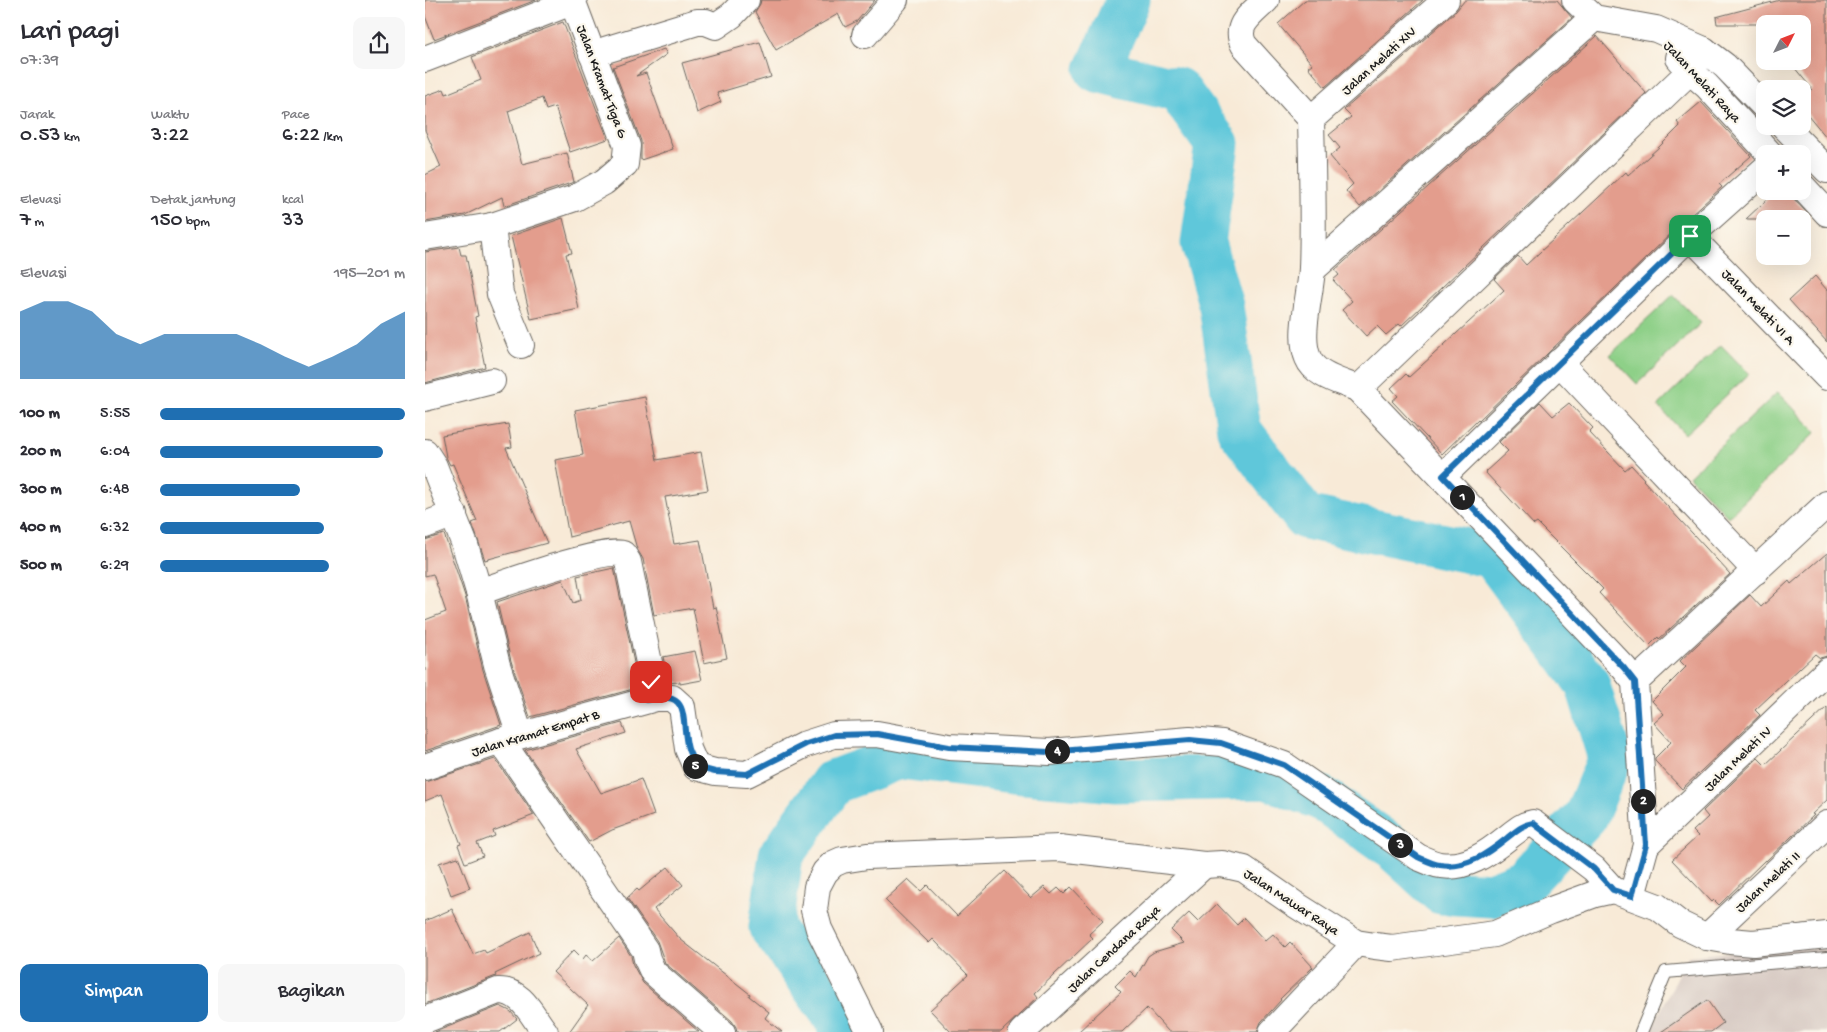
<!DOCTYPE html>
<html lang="id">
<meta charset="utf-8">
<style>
body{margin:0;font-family:"Gochi Hand",sans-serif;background:#f7f7f7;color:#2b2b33;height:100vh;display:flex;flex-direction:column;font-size:19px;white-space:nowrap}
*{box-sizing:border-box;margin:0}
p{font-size:16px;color:#7c7c81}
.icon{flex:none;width:28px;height:28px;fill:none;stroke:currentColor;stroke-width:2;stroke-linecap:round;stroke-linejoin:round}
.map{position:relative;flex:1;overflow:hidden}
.details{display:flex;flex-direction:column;background:#fff;width:425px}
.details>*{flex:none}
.needle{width:32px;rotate:48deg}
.tools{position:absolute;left:1331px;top:15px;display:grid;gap:10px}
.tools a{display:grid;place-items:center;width:55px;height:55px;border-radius:10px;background:#fff;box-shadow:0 5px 20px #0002;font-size:25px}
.pin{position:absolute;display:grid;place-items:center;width:42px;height:42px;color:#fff;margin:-21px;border-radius:10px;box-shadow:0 2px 8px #0006}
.km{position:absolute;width:25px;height:25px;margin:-12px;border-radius:50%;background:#222;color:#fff;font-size:14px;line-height:25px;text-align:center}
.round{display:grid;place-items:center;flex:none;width:52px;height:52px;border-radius:10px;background:#f7f7f7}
.headline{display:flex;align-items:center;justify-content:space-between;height:85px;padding:0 20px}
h1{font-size:28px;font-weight:600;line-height:38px}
.figures{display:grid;grid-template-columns:repeat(3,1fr);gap:8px;height:85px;padding:5px 20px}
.figures div{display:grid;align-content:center}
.figures b{font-size:21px;font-weight:600}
.figures small{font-size:14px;font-weight:400}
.figures p{font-size:14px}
.chart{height:140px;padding:10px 20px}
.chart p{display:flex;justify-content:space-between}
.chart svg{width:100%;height:90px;margin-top:5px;fill:#1f6fb2;opacity:.7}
.primary-button{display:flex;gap:10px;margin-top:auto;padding:10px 20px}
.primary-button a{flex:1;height:58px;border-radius:10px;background:#1f6fb2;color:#fff;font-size:20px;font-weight:600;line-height:58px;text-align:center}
.primary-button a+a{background:#f7f7f7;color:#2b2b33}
ul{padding:0 20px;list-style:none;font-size:16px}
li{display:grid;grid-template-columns:80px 60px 1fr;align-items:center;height:38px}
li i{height:12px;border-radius:6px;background:#1f6fb2}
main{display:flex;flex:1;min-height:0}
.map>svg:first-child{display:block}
.industrial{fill:#cfc0ba}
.green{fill:#8ed088;stroke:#557652}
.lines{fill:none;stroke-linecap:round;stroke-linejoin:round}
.river{stroke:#5ec7da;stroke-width:45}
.building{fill:#e39d8d}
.service-casing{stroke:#69645d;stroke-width:14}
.minor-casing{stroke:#69645d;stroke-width:28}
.service{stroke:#fff;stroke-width:12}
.minor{stroke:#fff;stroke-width:26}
.route-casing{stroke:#fff;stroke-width:10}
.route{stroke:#1f6fb2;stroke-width:6}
.labels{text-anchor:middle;stroke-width:4.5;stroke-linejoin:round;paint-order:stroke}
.street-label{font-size:14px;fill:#1c1c1c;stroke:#fbf7ec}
</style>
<main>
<section class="details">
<div class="headline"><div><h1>Lari pagi</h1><p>07:39</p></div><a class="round"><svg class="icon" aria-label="share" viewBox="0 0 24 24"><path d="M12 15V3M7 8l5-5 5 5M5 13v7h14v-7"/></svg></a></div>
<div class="figures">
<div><p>Jarak</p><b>0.53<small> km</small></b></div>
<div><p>Waktu</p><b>3:22</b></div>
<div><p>Pace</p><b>6:22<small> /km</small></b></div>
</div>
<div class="figures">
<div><p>Elevasi</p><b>7<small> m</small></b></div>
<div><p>Detak jantung</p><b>150<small> bpm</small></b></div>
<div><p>kcal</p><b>33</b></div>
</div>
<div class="chart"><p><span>Elevasi</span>195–201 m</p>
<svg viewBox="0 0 160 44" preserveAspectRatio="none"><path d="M0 44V11L10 6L20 6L30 11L40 22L50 27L60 22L70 22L80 22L90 22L100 27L110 33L120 38L130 33L140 27L150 17L160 11V44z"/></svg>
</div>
<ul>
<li><b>100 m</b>5:55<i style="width:100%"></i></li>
<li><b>200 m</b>6:04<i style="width:91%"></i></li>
<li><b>300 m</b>6:48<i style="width:57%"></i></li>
<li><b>400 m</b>6:32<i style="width:67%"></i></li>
<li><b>500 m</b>6:29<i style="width:69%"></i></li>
</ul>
<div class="primary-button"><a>Simpan</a><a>Bagikan</a></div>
</section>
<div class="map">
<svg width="1402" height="1032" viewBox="0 0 1402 1032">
<rect width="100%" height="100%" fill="#fbf7ec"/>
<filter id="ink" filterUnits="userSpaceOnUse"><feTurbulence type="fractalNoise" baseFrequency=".02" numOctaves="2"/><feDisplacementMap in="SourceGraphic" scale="10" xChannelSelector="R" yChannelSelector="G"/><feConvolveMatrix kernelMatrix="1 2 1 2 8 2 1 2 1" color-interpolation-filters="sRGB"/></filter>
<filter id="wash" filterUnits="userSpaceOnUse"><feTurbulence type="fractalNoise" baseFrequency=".0096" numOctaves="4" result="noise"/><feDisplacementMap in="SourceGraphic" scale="20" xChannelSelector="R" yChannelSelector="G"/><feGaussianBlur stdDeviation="1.12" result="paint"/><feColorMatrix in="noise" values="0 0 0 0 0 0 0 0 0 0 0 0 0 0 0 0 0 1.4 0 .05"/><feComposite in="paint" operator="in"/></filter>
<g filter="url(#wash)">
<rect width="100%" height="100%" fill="#f8ead7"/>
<path class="industrial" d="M1402 943V1032H1225L1263 956Z"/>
<g class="green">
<path d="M1248 295 1276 323 1212 384 1185 355Z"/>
<path d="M1296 345 1324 374 1260 434 1233 406Z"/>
<path d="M1353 392 1391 432 1303 517 1264 476Z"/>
</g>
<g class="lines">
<path class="river" d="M417 1032 412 1019 346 927 356 855 408 782 475 757 588 771 691 780 842 777 898 799 969 849 1016 892 1066 895 1099 882 1161 816 1185 758 1162 683 1068 556 880 517 814 430 796 306 778 243 792 144 753 90 672 70 703 0"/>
</g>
<g id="blocks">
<g class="building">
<path d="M0 0H111L9 39 0 16Z"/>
<path d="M336 0H450L432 21 420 27 413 14 351 50 330 12 335 4Z"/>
<path d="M880 0H998L900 87 883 67 887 64 853 24Z"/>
<path d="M1040 0H1132L1147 18 935 207 921 191 928 184 905 156 915 148 904 135 926 117 919 110 1031 11Z"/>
<path d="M1355 0H1402V138L1378 109V98L1387 89 1364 61H1378V24H1292L1291 17Z"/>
<path d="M138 22 183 139 145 152 130 107 121 110 117 98 83 111 97 164 142 153 149 182 79 206 77 197 40 215 0 222V175L16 167 0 130V96L19 89 21 94 56 80 47 57Z"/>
<path d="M1172 36 1221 93 976 326 974 324 961 335 952 326 941 336 917 310 927 301 908 280 914 275 910 270Z"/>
<path d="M335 42 346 77 292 93 296 102 272 113 257 63Z"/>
<path d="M239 49 242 54 211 76 221 73 248 149 216 160V141L188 67Z"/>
<path d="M1276 102 1326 156 1294 184 1297 187 1255 225 1054 420 1053 419 1017 454 967 401 973 396 966 388 981 374 984 377 1079 290 1069 279 1093 256 1101 265 1201 172 1203 175 1234 147 1255 126 1252 122Z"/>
<path d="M1351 191H1364L1367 197 1382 213 1375 219H1321Z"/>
<path d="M138 218 147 253 141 254 154 309 106 319 86 236Z"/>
<path d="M34 247 36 255H41L53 316 50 317 60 367 0 383V252Z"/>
<path d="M1390 276 1402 290V342L1364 300Z"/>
<path d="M220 397 232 460 276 452 283 490 240 497 249 544 275 540 288 608 291 607 302 658 279 663 268 608 229 615 218 559 212 549 204 521 144 537 130 460 158 455 150 410Z"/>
<path d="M1115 402 1128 416 1144 403 1168 428 1164 432 1200 470 1206 465 1219 479 1218 480 1305 574 1234 639 1233 637 1224 646 1174 593 1178 589 1112 523 1109 525 1060 472 1083 451 1074 442Z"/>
<path d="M83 424 87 447 81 448 122 543 60 560 47 523 52 521 28 464 25 465 21 457 17 435Z"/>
<path d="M19 534 40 596 58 670 76 725 0 751V620L21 612 8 574 0 576V540Z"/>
<path d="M1402 553V656L1395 658 1390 654 1330 710 1335 715 1257 789 1230 761V758L1246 742 1229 723 1239 714 1227 701 1261 667 1255 661 1325 595 1336 607 1364 581 1366 584Z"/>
<path d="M189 568 212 677 208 689 105 717 86 661 72 602 138 580 148 603 156 600 152 576Z"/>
<path d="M270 651 277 680 255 684V682L241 683 242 674 238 657Z"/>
<path d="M1402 707V800L1387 814 1389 815 1341 861 1340 860 1294 905 1289 900 1287 902 1247 860 1273 836 1268 831 1283 817 1278 811 1333 758 1340 765Z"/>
<path d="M197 723 201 733 151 749 176 793 216 779 229 815 187 830 164 842 100 750Z"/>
<path d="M70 759 109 815 68 831 70 836 52 843 58 856 40 863 33 845 36 844 17 794 0 801V782Z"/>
<path d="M33 857 45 888 26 895 14 863Z"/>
<path d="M243 867 258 885 229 909 255 939 325 994 324 996 344 1012 340 1018 357 1032H312L311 1027 307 1021 240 963 232 941 202 898 212 889 214 891Z"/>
<path d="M580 871 606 898 619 887 626 894 633 888 639 894 646 887 678 921 664 934 668 938 610 993 613 997 576 1032H526L505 1010 543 975 508 939 504 943 460 900 483 879 496 891 502 885 532 916Z"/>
<path d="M792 904 812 925 819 918 840 941 848 934 860 947 865 942 888 967 855 999 856 1000 836 1022 832 1032H744L722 1008 697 1032H653L696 992 690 986 705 971 711 977 723 956 729 952 759 943 746 930 764 913 773 922Z"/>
<path d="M27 909 48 954 59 950 61 953 105 932 114 953 70 974 71 976 0 1004V921Z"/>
<path d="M194 938 206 956 208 965 218 983 274 1032H144L163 1005 128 972 149 950 158 959 161 955 168 961Z"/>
<path d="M1282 1000 1298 1023 1286 1032H1236Z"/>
<path d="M75 1006 85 1011 92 1019 75 1032H10Z"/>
</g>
</g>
</g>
<g filter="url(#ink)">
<use href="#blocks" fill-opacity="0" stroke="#69645d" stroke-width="1"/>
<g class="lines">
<g class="service-casing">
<path id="service" d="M1216 1032 1241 972 1402 958"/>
</g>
<g class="minor-casing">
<g id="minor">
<path d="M841 0C828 13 808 25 819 45L886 119C887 169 889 219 887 268 886 293 873 335 883 358 890 376 918 382 933 389L1199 668 1210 682 1221 845 1207 896"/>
<path d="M1150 0 1169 18 1231 29 1279 50 1300 66 1340 107"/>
<path d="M440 35 470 0"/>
<path d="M167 54 272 22H281L291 26 307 15 321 0"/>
<path d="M1254 58 1265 71 1282 86 1345 154"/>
<path d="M0 59 147 2"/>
<path d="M886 119 1021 0"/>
<path d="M1359 126 1402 170"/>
<path d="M1378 187 1402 213"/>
<path d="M67 226 75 294 96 345"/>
<path d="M1265 236 1402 377"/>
<path d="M0 237 67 226 150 198 179 182 200 164 202 146 147 0"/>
<path d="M887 270 1169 18"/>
<path d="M1134 362 1331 571"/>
<path d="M933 389 1265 71 1279 50"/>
<path d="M0 398 67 381"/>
<path d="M0 452 9 466 40 545 54 592 72 665 95 735"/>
<path d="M1018 476 1265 236 1340 169"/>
<path d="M0 525 29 514"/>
<path d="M54 592C78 584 180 547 198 554L203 562 227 677 221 700"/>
<path d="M1210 682 1402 504"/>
<path d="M76 741 220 950 222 959 228 972 297 1032"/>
<path d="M0 767 76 741 231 698H247L257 707 263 749 271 767 290 772 322 774 381 744 409 735 452 734 524 747 624 752 765 740 797 743 859 765 993 857C1000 860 1008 864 1015 865 1041 869 1062 854 1082 838 1091 831 1097 825 1108 823L1169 869 1188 890"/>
<path d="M1221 845 1402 671"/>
<path d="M1282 937 1402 824"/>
<path d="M0 1020 73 991C97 990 107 1016 120 1032"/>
<path d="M445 1032 394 929 389 910 392 887 400 872 408 864 417 860 442 856 634 848 779 865 797 864 819 869 868 903 931 943 950 946 967 948 1070 934 1126 910 1170 894 1188 890 1233 907 1255 924 1282 937 1305 941 1328 943 1402 935"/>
<path d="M597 1032 779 865"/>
<path d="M847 1032 931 943"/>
</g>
</g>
<use href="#service" class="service"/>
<use href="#minor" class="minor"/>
</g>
</g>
<g class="lines" filter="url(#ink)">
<g class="route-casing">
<path id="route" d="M226 682 221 700C268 688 255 720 263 749 265 755 269 761 271 767L290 772 322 774 381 744 409 735 452 734 524 747 624 752 765 740 796 743 859 765 993 857C1000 860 1008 864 1015 865 1041 869 1062 854 1082 838 1091 831 1097 825 1108 823L1169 869 1188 890 1207 896 1221 845 1210 682 1199 668 1018 476 1265 236"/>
</g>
<use href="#route" class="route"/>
</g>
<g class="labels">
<g class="street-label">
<text transform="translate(953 60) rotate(-42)" y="5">Jalan Melati XIV</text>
<text transform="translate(178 81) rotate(69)" y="5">Jalan Kramat Tiga G</text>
<text transform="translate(1278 81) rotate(47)" y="5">Jalan Melati Raya</text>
<text transform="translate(1334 306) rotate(46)" y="5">Jalan Melati VI A</text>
<text transform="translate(110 732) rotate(-17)" y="5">Jalan Kramat Empat B</text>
<text transform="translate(1312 758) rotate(-44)" y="5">Jalan Melati IV</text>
<text transform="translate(1342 881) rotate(-43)" y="5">Jalan Melati II</text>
<text transform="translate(867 901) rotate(33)" y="5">Jalan Mawar Raya</text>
<text transform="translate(688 948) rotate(-43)" y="5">Jalan Cendana Raya</text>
</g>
</g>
</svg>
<div class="tools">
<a><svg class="needle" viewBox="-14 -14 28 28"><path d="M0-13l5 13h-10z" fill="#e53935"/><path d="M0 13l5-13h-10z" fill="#7c7c81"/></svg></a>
<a><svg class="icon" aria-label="layers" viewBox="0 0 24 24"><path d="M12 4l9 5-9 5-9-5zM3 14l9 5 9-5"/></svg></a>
<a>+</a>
<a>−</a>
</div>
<div class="pin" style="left:1265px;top:236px;background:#1e9e55"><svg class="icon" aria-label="arrive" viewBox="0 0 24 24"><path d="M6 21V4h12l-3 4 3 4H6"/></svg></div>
<div class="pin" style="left:226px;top:682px;background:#d93025"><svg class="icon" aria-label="check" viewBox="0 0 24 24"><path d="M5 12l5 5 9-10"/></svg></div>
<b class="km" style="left:1037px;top:497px">1</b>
<b class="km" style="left:1218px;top:801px">2</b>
<b class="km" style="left:975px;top:845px">3</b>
<b class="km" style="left:632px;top:751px">4</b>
<b class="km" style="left:270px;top:766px">5</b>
</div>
</main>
